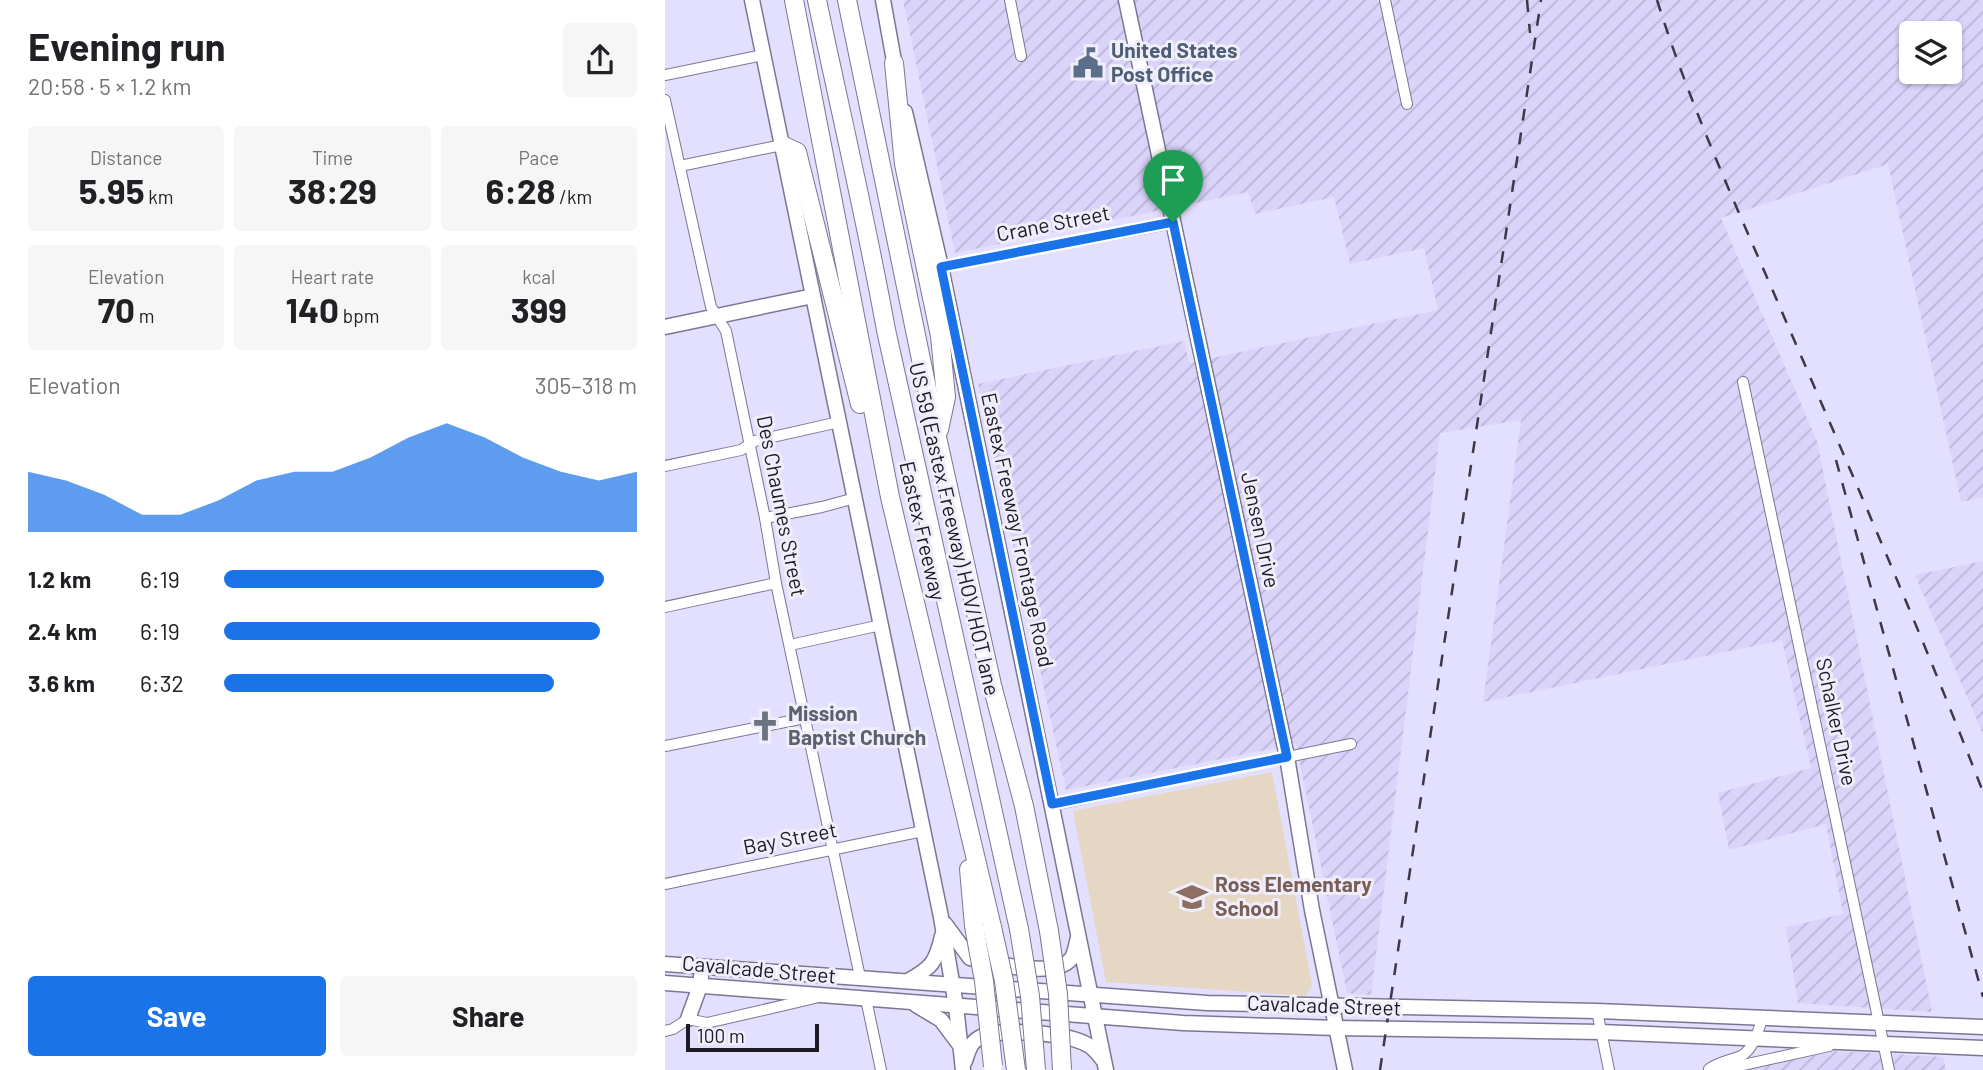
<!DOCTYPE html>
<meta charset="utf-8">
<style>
body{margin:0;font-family:Barlow,sans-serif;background:#f6f6f6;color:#202124;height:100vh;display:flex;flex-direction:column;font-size:26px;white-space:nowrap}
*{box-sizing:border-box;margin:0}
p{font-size:23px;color:#757577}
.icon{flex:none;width:38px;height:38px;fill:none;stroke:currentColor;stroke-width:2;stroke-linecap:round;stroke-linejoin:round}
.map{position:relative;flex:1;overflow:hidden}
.details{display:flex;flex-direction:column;background:#fff;width:665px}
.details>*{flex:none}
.buttons{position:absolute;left:1234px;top:21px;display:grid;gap:14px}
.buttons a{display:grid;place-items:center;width:63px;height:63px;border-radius:7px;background:#fff;box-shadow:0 2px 5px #0004;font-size:35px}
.scale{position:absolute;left:21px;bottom:18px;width:133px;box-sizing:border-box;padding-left:7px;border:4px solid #1c1a25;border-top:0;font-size:19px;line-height:24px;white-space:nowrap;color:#1c1a25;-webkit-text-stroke:5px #f0eefb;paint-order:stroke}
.pin{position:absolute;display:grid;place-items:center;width:60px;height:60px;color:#fff;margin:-72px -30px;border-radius:50% 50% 50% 0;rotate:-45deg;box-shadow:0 0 7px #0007}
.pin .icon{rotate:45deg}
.round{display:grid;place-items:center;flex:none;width:74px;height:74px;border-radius:7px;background:#f6f6f6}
.head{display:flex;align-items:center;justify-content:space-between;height:119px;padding:0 28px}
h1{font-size:38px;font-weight:700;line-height:52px}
.stats{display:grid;grid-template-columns:repeat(3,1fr);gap:10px;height:119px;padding:7px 28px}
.stats div{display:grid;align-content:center;border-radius:7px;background:#f6f6f6;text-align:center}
.stats b{font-size:35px;font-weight:700}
.stats small{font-size:19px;font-weight:400}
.stats p{font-size:19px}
.chart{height:196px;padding:14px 28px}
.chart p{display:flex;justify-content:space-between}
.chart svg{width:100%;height:126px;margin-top:7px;fill:#1a73e8;opacity:.7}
.primary-button{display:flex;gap:14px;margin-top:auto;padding:14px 28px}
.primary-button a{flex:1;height:80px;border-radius:7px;background:#1a73e8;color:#fff;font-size:28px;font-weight:700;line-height:80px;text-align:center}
.primary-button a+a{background:#f6f6f6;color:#202124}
ul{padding:0 28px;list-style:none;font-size:23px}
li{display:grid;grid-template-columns:112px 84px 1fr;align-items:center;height:52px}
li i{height:18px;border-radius:9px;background:#1a73e8}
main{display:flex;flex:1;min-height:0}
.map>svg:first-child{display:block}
.industrial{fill:url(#industrial-furrows);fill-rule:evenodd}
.education{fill:#e5d7c4}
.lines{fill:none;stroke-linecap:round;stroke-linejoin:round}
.street-casing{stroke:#7b7693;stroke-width:12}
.secondary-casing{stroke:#7b7693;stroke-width:17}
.highway-casing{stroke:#7b7693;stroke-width:20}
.street{stroke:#fff;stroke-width:10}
.secondary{stroke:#fff;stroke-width:14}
.highway{stroke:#fff;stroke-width:18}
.rail{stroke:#3b3847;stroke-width:2.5;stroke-dasharray:12 12;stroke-linecap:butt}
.highway-bridge-casing{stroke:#7b7693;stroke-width:20;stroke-linecap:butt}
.highway-bridge{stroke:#fff;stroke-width:18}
.route-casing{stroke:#fff;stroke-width:14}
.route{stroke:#1a73e8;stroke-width:9}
.labels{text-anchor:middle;stroke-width:6;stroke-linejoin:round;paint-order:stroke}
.service-label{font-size:21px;font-weight:bold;fill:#4e5e75;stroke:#f0eefb;text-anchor:start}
.street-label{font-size:21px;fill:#1c1a25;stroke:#f0eefb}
.worship-label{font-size:21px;font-weight:bold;fill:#5b616d;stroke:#f0eefb;text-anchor:start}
.education-label{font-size:21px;font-weight:bold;fill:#785e54;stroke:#f0eefb;text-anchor:start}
</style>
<main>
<section class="details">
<div class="head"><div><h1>Evening run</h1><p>20:58 · 5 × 1.2 km</p></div><a class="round"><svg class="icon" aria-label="share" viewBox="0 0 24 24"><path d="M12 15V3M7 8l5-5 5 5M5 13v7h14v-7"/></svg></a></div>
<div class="stats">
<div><p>Distance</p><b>5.95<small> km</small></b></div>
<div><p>Time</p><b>38:29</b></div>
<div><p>Pace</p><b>6:28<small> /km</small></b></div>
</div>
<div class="stats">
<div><p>Elevation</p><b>70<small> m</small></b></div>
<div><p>Heart rate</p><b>140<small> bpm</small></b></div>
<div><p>kcal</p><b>399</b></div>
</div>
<div class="chart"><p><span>Elevation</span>305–318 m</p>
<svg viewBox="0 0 160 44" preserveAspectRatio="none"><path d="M0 44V23L10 26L20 31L30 38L40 38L50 33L60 26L70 23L80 23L90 18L100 11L110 6L120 11L130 18L140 23L150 26L160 23V44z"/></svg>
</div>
<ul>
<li><b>1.2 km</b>6:19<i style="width:92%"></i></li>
<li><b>2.4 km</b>6:19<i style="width:91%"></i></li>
<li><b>3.6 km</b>6:32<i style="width:80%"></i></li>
</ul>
<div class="primary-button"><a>Save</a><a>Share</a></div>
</section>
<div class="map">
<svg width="1318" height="1070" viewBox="0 0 1318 1070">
<defs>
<pattern id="industrial-furrows" width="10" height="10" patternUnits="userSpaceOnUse" patternTransform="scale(1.75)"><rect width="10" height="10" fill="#dad4fb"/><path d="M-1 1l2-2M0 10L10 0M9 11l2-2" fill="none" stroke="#bab5d7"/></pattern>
</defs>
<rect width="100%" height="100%" fill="#e3dffe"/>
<g class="industrial">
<path d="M238 0H1318V497L1296 502 1223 164 1056 218 1152 441 1267 1012 1133 1003 1121 927 1178 914 1161 824 1064 850 1053 793 1146 768 1117 640 818 702 856 420 775 433 706 995 682 993 631 744 401 790 313 384 519 341 524 363 773 310 759 248 685 264 669 197 590 214 583 192 290 253ZM1246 33H1284V72H1246Z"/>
<path d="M1318 561V734L1250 575Z"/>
<path d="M1170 1051 1278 1057 1281 1070H1080Z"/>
</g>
<path class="education" d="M607 772 647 985 641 996 441 982 408 811Z"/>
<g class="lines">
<g class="street-casing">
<g id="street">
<path d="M345 0 356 56"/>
<path d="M720 0 742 104"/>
<path d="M0 75 98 55"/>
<path d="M0 100 46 307 61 331 100 518 111 583 195 977"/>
<path d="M15 166 117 145"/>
<path d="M276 267 508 223"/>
<path d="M1078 382 1224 1070"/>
<path d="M0 466 76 450 90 441 174 422"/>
<path d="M100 518 157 507 190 498"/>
<path d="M0 607 111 583"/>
<path d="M125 645 216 625"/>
<path d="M0 746 140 718"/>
<path d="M387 805 686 744"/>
<path d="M0 884 258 831"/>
<path d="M201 999 216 1070"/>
<path d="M932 1011 944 1070"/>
<path d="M0 1031 8 1029 23 1019 42 1023 150 998"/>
<path d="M1044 1069C1056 1061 1064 1061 1076 1056 1089 1049 1093 1030 1098 1017"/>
<path d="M1045 1070 1060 1069 1164 1046"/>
</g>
</g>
<g class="secondary-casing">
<g id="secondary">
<path d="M87 0 276 917 291 1006 298 1070"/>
<path d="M218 0 231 72"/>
<path d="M461 0 622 757 647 910 680 1070"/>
<path d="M240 112 276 267 441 1070"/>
<path d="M0 327 148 296"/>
<path d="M280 924 305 958C327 963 389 979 406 959 410 954 411 944 413 938"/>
<path d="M0 964 542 1003 932 1011 1318 1027"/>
<path d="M243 981C266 968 271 963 277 936"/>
<path d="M0 983 518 1023 671 1028 936 1032 1318 1048"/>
<path d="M251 1005 276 1020 294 1044"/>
<path d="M23 1019 35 986 36 977"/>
<path d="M300 1061C303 1052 305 1043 314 1038 333 1027 404 1033 423 1045 429 1048 434 1055 438 1060"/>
</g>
</g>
<g class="highway-casing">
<g id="highway">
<path d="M129 0 225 497 327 927"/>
<path d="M152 0C175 110 201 219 221 330L354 929"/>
<path d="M182 0 272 437 327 685 359 806 384 931"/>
<path d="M229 63 239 164 275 336 281 397 274 430"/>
<path d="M117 145 132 152 195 404"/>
<path d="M304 869 309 926"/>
</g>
</g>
<use href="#street" class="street"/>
<use href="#secondary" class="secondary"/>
<use href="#highway" class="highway"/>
<g class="rail">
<path d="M862 0 865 33"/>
<path d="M992 0C1026 109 1075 214 1120 319 1188 476 1256 632 1318 792"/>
<path d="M1171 460 1318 997"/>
<path d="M715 1070 876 0"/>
</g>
<g class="highway-bridge-casing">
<g id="highway-bridge">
<path d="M309 926 319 981 328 1066"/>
<path d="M327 927 339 981 351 1070"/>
<path d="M354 929 365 996 371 1070"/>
<path d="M384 931 393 994 397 1070"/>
</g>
</g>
<use href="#highway-bridge" class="highway-bridge"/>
</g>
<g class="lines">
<g class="route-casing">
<path id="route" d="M508 222 622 757 387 804 276 267Z"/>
</g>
<use href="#route" class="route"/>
</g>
<defs>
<g id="civic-bare" transform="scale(2.415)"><path d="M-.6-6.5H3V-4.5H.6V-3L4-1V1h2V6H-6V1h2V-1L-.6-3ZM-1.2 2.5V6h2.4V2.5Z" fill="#5c6f8a" stroke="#f0eefb" stroke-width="2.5" paint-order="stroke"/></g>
<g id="church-bare" transform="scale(2.415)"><path d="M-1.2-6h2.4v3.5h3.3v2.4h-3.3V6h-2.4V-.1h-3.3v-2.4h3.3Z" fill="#6b7280" stroke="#f0eefb" stroke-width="2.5" paint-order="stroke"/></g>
<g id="school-bare" transform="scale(2.415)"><path d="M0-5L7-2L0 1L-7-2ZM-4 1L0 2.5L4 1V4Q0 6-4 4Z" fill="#8d6e63" stroke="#f0eefb" stroke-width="2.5" paint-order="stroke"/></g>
</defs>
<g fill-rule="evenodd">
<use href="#civic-bare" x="423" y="63"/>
<use href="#church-bare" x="100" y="726"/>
<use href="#school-bare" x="527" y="897"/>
</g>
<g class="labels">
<g class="service-label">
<text x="446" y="58">United States<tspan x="446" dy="24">Post Office</tspan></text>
</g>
<g class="street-label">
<text transform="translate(388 224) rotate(-11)" y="7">Crane Street</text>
<text transform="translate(116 506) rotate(79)" y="7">Des Chaumes Street</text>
<text transform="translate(289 529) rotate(77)" y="7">US 59 (Eastex Freeway) HOV/HOT lane</text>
<text transform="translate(352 530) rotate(78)" y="7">Eastex Freeway Frontage Road</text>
<text transform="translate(595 530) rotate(78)" y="7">Jensen Drive</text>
<text transform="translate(257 531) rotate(77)" y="7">Eastex Freeway</text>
<text transform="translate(1171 722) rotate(78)" y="7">Schalker Drive</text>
<text transform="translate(125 839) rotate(-11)" y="7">Bay Street</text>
<text transform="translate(94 970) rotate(5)" y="7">Cavalcade Street</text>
<text transform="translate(659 1006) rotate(2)" y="7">Cavalcade Street</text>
</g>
<g class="worship-label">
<text x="123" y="721">Mission<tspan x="123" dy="24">Baptist Church</tspan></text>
</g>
<g class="education-label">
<text x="550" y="892">Ross Elementary<tspan x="550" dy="24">School</tspan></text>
</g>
</g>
</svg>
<div class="buttons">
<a><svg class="icon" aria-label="layers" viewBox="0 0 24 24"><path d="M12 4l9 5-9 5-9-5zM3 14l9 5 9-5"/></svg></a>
</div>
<div class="scale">100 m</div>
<div class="pin" style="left:508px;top:222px;background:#1e9e55"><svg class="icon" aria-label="arrive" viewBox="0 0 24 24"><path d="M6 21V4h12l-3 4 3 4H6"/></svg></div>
</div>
</main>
